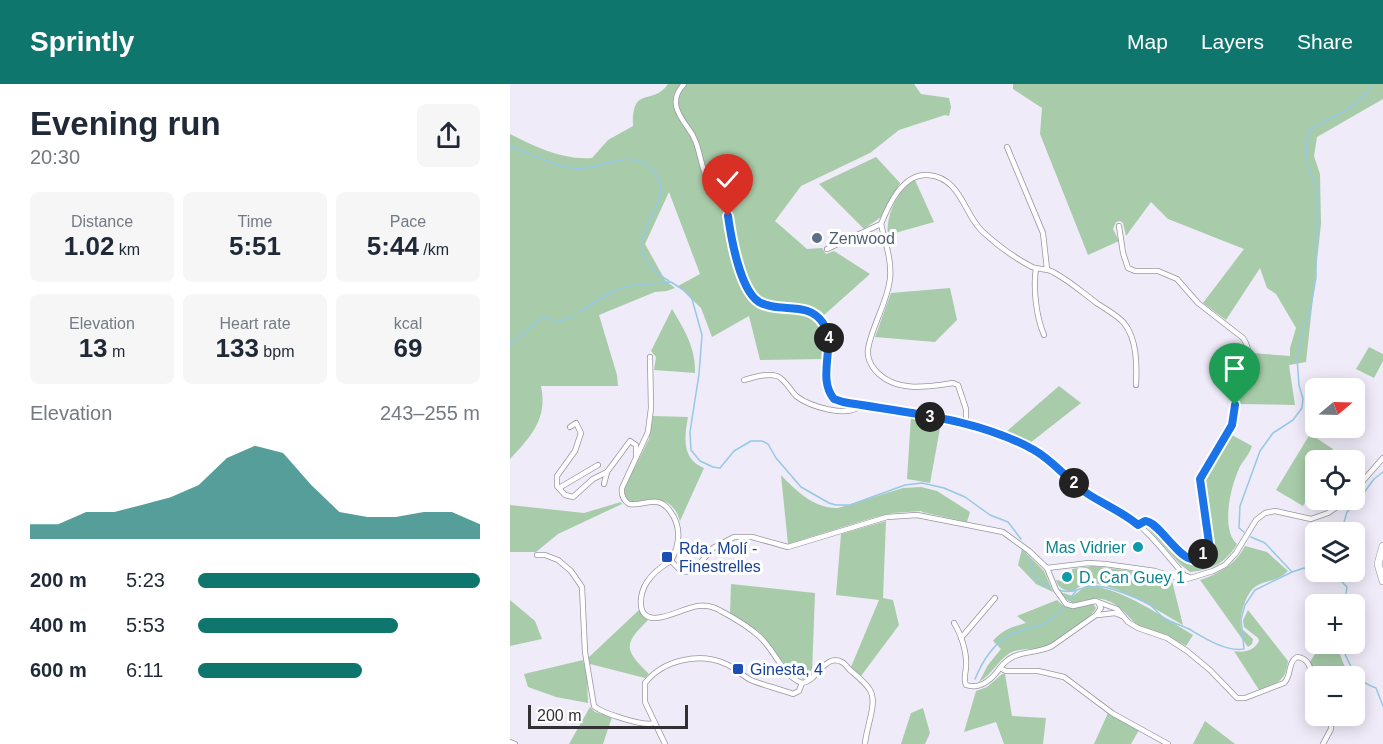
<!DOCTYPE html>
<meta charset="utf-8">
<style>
body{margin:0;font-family:Helvetica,sans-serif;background:#f6f6f7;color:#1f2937;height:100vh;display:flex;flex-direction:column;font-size:22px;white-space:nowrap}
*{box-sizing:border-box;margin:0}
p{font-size:20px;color:#747a83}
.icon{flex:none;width:33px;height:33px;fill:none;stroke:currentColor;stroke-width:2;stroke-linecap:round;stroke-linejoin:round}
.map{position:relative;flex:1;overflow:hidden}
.drawer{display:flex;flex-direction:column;background:#fff;width:510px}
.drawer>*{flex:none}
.needle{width:39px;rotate:71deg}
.controls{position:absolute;left:795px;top:294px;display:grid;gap:12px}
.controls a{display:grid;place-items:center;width:60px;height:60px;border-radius:9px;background:#fff;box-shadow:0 3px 15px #0003;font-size:30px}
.scale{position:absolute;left:18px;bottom:15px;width:160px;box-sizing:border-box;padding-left:6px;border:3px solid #323035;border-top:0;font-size:16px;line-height:21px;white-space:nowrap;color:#323035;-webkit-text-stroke:4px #fff;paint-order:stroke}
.pin{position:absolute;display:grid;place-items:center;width:51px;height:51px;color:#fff;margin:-62px -26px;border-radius:50% 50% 50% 0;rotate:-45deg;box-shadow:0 0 6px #0007}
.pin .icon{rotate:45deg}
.km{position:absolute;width:30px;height:30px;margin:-15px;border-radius:50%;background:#222;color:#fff;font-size:16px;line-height:30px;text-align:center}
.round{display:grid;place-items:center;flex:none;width:63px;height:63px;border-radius:9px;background:#f6f6f7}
.headline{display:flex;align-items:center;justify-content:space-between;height:102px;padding:0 30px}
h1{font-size:33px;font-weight:600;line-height:45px}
.stats{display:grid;grid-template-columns:repeat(3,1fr);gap:9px;height:102px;padding:6px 30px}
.stats div{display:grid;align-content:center;border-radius:9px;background:#f6f6f7;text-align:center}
.stats b{font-size:26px;font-weight:600}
.stats small{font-size:16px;font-weight:400}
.stats p{font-size:16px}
.chart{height:168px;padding:12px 30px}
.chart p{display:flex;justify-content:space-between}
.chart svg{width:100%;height:108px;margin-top:6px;fill:#0f766e;opacity:.7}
ul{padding:0 30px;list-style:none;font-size:20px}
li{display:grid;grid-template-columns:96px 72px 1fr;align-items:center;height:45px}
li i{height:15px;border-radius:8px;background:#0f766e}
header{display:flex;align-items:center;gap:36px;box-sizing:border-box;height:84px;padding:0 30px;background:#0f766e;color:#fff}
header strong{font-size:28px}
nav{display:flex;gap:33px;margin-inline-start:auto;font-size:21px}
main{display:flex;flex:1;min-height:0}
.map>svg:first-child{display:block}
.green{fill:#a8cca9}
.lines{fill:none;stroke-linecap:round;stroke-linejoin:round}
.stream{stroke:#96c9e5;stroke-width:1.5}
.street-casing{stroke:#9996a2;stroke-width:6}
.primary-casing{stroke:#9996a2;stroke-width:8}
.street{stroke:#fff;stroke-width:4.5}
.primary{stroke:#fff;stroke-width:7}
.route-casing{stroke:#fff;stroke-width:12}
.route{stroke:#1a73e8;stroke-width:8}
.service-dot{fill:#5c6f8a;stroke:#fff;stroke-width:2}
.culture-dot{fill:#0f9aa8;stroke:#fff;stroke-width:2}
.transit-dot{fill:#1a4fb4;stroke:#fff;stroke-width:2}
.labels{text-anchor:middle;stroke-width:6;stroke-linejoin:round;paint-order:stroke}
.service-label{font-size:16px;fill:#4e5e75;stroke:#fff;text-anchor:start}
.culture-label{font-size:16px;fill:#0d838f;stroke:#fff;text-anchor:end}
.transit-label{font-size:16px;fill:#164399;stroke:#fff;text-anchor:start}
</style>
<header>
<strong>Sprintly</strong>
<nav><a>Map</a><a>Layers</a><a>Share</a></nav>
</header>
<main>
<section class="drawer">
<div class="headline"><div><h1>Evening run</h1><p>20:30</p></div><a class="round"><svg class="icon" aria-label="share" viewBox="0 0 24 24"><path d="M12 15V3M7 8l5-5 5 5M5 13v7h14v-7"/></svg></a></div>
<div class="stats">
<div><p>Distance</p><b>1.02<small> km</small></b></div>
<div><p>Time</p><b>5:51</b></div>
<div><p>Pace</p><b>5:44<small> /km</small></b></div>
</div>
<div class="stats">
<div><p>Elevation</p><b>13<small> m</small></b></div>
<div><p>Heart rate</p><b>133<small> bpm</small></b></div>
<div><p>kcal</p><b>69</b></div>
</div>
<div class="chart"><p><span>Elevation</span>243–255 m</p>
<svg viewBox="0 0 160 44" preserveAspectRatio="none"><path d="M0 44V38L10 38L20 33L30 33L40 30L50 27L60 22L70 11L80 6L90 9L100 22L110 33L120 35L130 35L140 33L150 33L160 38V44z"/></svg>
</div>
<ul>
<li><b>200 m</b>5:23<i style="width:100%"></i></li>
<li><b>400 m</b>5:53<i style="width:71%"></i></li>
<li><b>600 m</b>6:11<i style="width:58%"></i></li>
</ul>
</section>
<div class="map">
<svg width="873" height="660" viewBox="0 0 873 660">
<rect width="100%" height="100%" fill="#efebf9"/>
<g class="green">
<path d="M158 0H404L411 10 439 14 441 23 439 32 435 31 389 46 360 69 291 102 265 137 297 165 312 164 316 170 324 167 360 190 313 232C294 212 262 228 247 209 239 199 235 184 231 173L229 171 223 173C228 186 233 209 245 218 264 233 294 219 308 240 317 251 315 262 313 275L250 276 239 232 202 253 191 224 168 202 190 190 159 108 135 160 155 196 165 204 157 207 145 208 89 231 107 291 108 302H31C38 334 21 353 0 375V50C26 63 52 76 82 74L98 56 123 42C122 0 142 23 158 0Z"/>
<path d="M503 0H873V15L807 53 804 72 810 90 811 140 796 278 779 281 785 321 728 320 725 309 717 291C721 280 735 280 741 269L780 272V264L786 244 766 210 757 204 750 184 716 236 693 219 734 165 658 135 641 118 616 152 613 139 610 137 606 138 603 145 609 157 578 171 530 50 532 24 503 5Z"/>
<path d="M366 73 390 99 371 133 354 145 309 100Z"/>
<path d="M405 96 424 138 378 151C375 133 388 104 405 96Z"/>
<path d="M440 204 447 236 425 258 365 253 381 209Z"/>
<path d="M162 225C174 245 186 264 185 289L144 286 146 273 141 267Z"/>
<path d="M859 263 873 270V277L864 294 846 285Z"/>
<path d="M549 302 571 319 520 359 496 348Z"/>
<path d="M143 332 178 333C174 354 172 375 194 384L170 437C162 411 144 415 122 418L115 414 114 405 139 355Z"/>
<path d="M401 333 431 339 420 399 397 395Z"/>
<path d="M720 350 742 362C739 372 731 378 728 387 720 405 711 446 727 460 716 479 701 486 680 488L671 481 636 442 641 441 676 477H686L690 476 701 463 702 458 693 395Z"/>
<path d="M800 350 823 365 816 376H806L805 401 793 422 766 406Z"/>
<path d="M271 391C286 407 305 425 328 424L393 404 411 403 427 407 460 428 457 438 412 428V427L383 429 362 434 278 460Z"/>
<path d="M111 418 112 420 48 450 26 468H0V421L74 429Z"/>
<path d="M376 437 373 514 383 516 389 541 351 592 341 583 369 516 326 511 331 450Z"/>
<path d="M735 462 757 468 778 487C761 504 744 490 734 521 731 529 730 535 731 544L743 555 742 560 738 563 690 496C709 490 725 481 735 462Z"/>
<path d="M512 465 534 487 543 508 526 500 508 481Z"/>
<path d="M583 482 642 490 662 497 673 541C643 524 612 502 576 498L562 508C554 506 548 504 546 496L561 499 563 494 562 485Z"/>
<path d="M221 500 305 509 302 590 297 595C282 598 260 557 248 547 239 540 229 535 220 530Z"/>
<path d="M577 501C614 505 651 532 683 551L676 562C660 553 644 549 628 541 622 537 617 530 611 525 593 510 583 515 563 519L554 514 550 508 563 512Z"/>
<path d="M0 516 25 537 32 555 0 562Z"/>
<path d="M547 516C559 529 568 523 583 520L586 524C580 536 546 560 533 563 523 566 510 564 500 569 488 576 482 591 469 598L478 581 491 565 483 557C492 546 502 543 516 539L507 532Z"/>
<path d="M129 526 138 536C113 561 114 565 139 590L135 594 80 580 78 574Z"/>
<path d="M738 526 778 577C775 599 768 598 749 606L724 567C734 569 744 567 749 557L748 554 734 543 733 536Z"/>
<path d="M811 560H826L834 581 843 592H806L805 597 800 578Z"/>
<path d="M73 576 77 593 78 619 46 613 18 603 14 590Z"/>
<path d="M492 590H495L502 632 536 634 533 660H494L486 638 454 648 466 607 477 603Z"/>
<path d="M80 623 85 628 102 633 93 660H59Z"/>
<path d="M413 624 420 649 415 660H391L401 629Z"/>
<path d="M598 629 629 646 621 660H584Z"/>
<path d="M695 637 725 660H683Z"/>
</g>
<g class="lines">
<g class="stream">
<path d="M0 62C21 70 43 82 65 84 92 87 120 61 143 87 176 124 90 155 159 197"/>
<path d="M69 228 103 207 118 202 161 198 175 207 182 215 192 251 189 290 180 348 181 366 190 377 203 383 210 384 224 367 241 357H252L258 360 266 374 291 403 319 419 326 421H340L395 401 412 399 434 404 455 413 480 431 498 438 511 455"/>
<path d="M0 260 31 235 40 233 47 238 64 232"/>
<path d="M850 414 864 395 873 388"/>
<path d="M734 448 729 444 730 422 750 367 763 349 783 336 792 324 793 315 789 301 787 274 793 246 800 228 806 193V101L798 84 796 59 800 45C816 37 857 18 862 0"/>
<path d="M831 448 837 428 846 419"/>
<path d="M741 453 755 459 782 488 794 484 806 486"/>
<path d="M519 473C521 490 525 497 540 503"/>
<path d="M814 488 821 489"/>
<path d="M822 488 837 503 836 510 832 520"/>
<path d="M549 506C563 511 571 502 585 502 598 502 625 513 637 519 644 522 647 530 654 534 662 539 671 541 679 545 694 554 716 568 734 565L731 535 735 521 745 506 782 488"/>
<path d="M559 516 566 507"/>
<path d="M830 560C841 580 842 596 866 604L873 622"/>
<path d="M465 595C472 578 485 556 504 549 528 539 534 547 553 523"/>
</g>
<g class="street-casing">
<g id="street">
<path d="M174 0C159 16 167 29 178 44 191 60 189 81 199 99 206 109 215 119 218 130 223 154 228 199 247 216 264 230 294 215 310 236 329 260 305 293 324 315L333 318C396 329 472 334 527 368 546 379 559 397 577 409 588 417 602 422 613 429 637 444 656 470 674 491L679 493"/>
<path d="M497 63 533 149 537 185"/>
<path d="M609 142 613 169 618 184 625 187H648L667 195 688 219 733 254C749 279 722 274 714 289L724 314 725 330 722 341 690 395 699 455C699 468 689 476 677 474 663 466 649 438 635 437L628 441"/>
<path d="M317 165 371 140"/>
<path d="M526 184C523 204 526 232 534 251"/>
<path d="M140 273 141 324 138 348 112 404C111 411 113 416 119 420 129 422 139 416 148 418 153 419 157 423 160 427 172 443 170 460 161 477"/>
<path d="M234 296C244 293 257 289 267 292 275 295 280 306 286 312 299 322 338 335 351 321"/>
<path d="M456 341V325L448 301 443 299C417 303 385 309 365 286 360 280 357 273 358 265 362 241 377 220 380 195 382 176 375 158 371 140 379 120 393 89 418 91 452 94 453 130 473 148 487 161 505 174 522 183 529 186 536 184 543 188 560 197 573 209 588 220 597 226 607 231 614 239 627 255 627 281 626 301"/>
<path d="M60 343 66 339 71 349 65 367 47 392V402L55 411 63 413 83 395 97 388 120 357 126 361V372"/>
<path d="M94 400 97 388"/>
<path d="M49 404 88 381"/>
<path d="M844 407 873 374"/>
<path d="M27 471H35L48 476 61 487 72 503 75 568 84 622C92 629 134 643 144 639"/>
<path d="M161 477 171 487 180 488 185 485 203 464 224 453H242L278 463 377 433 407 431 493 448 519 467 537 484 546 506 556 520 563 522 585 517 588 518 591 524 586 531 542 562C522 572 505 564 490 584L496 587H528L554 593 602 629 658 660"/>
<path d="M161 477C152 482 143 489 137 498 130 509 125 534 145 534 168 533 188 512 211 527 224 534 238 542 249 552 264 565 273 592 292 599"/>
<path d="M537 484 579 479 595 480 645 487 674 496 703 487 715 481 726 469 746 436 755 429 765 427 801 435 818 429 837 416"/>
<path d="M588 518 607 525 618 538 628 544 657 554 677 567 700 586 727 614H735L774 599C782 592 777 579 787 573 803 574 801 594 806 605"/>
<path d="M588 531 605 529 612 532"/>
<path d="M444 539C451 550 457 568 456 582 456 589 453 594 456 601 470 606 482 595 490 584"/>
<path d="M451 554 485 514"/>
<path d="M292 599C305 597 309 582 321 577 330 574 335 580 340 586 347 592 355 598 360 606 368 619 356 643 355 660"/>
<path d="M0 658 5 660"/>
<path d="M155 660 135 618V599C153 576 189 568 216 580 226 584 233 593 243 597 256 602 270 605 283 610L289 607 292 599"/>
<path d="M813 660 821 645V632"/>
</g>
</g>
<g class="primary-casing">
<path id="primary" d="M873 462 868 480 873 497"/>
</g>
<use href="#street" class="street"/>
<use href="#primary" class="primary"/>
</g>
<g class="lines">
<g class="route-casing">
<path id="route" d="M218 132C221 153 230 206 249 218 270 230 298 216 313 239 327 262 306 293 324 315L333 318C397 329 467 334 524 366 544 377 558 397 578 410 595 421 613 428 628 441L635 437C653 437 682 506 699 459L690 395 722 341 725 321"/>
</g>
<use href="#route" class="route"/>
</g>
<circle class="service-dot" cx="307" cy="154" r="6"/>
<g class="culture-dot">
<circle cx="628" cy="463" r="6"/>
<circle cx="557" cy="493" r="6"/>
</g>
<g class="transit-dot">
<rect x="151" y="467" width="12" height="12" rx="3"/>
<rect x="222" y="579" width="12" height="12" rx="3"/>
</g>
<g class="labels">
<g class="service-label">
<text x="319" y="160">Zenwood</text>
</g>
<g class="culture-label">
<text x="616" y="469">Mas Vidrier</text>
<text x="569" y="499" text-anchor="start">D. Can Guey 1</text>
</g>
<g class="transit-label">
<text x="169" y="470">Rda. Molí -<tspan x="169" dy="18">Finestrelles</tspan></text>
<text x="240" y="591">Ginesta, 4</text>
</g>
</g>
</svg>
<div class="controls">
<a><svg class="needle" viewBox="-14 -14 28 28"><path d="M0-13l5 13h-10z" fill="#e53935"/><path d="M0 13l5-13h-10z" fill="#747a83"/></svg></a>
<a><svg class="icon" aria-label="locate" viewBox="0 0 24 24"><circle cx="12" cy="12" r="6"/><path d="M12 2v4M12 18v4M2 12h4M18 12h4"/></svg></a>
<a><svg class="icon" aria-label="layers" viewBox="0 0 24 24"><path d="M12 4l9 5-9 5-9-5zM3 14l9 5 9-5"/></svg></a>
<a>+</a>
<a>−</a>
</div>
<div class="scale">200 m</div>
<div class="pin" style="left:725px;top:321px;background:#1e9e55"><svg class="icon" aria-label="arrive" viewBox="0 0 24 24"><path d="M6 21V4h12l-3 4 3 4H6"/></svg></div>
<div class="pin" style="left:218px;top:132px;background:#d93025"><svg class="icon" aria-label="check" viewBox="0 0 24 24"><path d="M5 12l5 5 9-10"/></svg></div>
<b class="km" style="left:693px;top:470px">1</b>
<b class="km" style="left:564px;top:399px">2</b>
<b class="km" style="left:420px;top:333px">3</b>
<b class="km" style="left:319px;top:254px">4</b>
</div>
</main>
